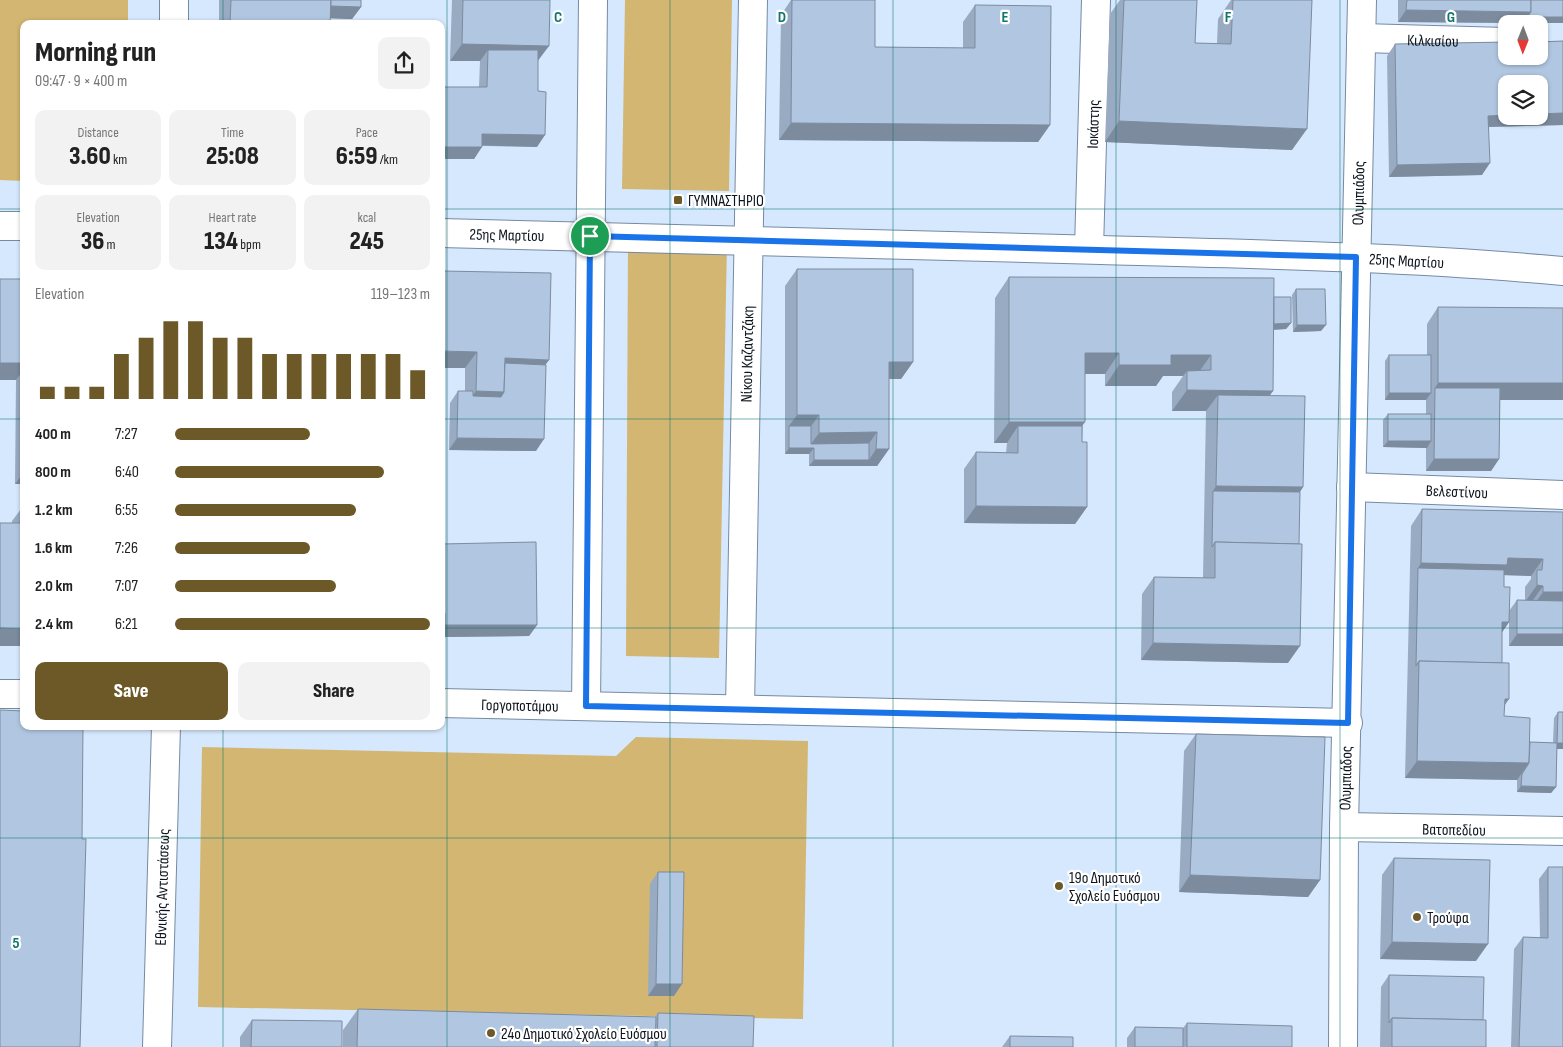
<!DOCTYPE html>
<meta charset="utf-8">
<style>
body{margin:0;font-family:"Sofia Sans Condensed",sans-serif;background:#f2f2f2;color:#222;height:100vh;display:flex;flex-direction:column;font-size:19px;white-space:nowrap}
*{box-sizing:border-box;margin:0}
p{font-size:16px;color:#767676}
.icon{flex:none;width:28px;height:28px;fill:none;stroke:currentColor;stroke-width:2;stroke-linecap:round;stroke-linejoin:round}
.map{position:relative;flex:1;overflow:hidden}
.drawer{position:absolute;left:20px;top:20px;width:425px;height:710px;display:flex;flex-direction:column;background:#fff;border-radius:10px;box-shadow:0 1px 4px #0004}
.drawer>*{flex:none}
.needle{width:32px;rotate:181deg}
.fabs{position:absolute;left:1498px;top:15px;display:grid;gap:10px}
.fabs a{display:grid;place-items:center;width:50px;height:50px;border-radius:10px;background:#fff;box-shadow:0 1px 4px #0004;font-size:25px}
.pin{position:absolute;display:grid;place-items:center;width:42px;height:42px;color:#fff;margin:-21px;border:2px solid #fff;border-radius:50%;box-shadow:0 1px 5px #0007}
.round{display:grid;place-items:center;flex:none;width:52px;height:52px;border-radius:10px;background:#f2f2f2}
.headline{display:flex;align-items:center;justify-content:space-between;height:85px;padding:0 15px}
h1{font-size:28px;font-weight:800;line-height:38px}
.metrics{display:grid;grid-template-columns:repeat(3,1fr);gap:8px;height:85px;padding:5px 15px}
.metrics div{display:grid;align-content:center;border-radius:10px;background:#f2f2f2;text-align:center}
.metrics b{font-size:25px;font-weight:800}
.metrics small{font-size:14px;font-weight:400}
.metrics p{font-size:14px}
.chart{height:140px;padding:10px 15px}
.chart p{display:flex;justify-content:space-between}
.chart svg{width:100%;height:90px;margin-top:5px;stroke:#6c5927;stroke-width:6}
.button{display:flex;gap:10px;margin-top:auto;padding:10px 15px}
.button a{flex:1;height:58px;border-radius:10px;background:#6c5927;color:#fff;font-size:20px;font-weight:800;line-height:58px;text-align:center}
.button a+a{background:#f2f2f2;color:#222}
ul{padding:0 15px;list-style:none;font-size:16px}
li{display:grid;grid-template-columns:80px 60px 1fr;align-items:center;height:38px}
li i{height:12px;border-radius:6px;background:#6c5927}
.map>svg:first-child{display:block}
.green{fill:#d2b671}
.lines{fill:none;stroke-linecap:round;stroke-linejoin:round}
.minor-casing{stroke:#768aa2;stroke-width:30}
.minor{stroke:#fff;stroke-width:28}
.wall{fill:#98abc2;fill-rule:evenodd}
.shaded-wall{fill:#7c8b9e}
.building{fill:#b1c7e1;stroke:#7c8b9e}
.route-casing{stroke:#fff;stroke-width:10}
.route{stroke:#1a73e8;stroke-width:6}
.grid{fill:none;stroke:#0f766e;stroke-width:1;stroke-opacity:0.55}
.poi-dot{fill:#6c5927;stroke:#fff;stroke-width:2}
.labels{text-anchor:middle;stroke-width:4.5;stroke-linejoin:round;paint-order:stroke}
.street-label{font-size:16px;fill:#0d141d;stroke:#fff}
.poi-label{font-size:16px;fill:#0d141d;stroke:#fff;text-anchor:start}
.grid-label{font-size:16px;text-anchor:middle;font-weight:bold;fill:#0f766e;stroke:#fff;stroke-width:4.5;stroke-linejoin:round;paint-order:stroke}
</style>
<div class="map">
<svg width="1563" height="1047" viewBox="0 0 1563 1047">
<rect width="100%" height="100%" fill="#d6e8fd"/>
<g class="green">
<path d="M0 0H128V24H24V181L0 180Z"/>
<path d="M625 0H732L729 191 622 189Z"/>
<path d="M628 241 727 243 719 658 626 656Z"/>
<path d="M636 737 808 741 803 1019 198 1007 202 747 616 756Z"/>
</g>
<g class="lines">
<g class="minor-casing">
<g id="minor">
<path d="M174 24V0"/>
<path id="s1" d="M1361 38 1506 42"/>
<path d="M0 226H24"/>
<path id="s2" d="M441 233C661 237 881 243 1101 250 1255 254 1409 257 1563 271"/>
<path id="s3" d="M1089 249 1096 0"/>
<path id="s4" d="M1351 487 1563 495"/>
<path d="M0 694H24"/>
<path id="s5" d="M441 703 1348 723"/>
<path d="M586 706 593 0"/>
<path id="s6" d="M740 709 753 0"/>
<path id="s7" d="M1344 827 1563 831"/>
<path id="s8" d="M157 1047 166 726"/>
<path id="s9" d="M1343 1047 1344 827 1362 0"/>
</g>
</g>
<use href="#minor" class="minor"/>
</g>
<g class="wall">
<path d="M219 0H361V7L352 19 330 18V24H219Z"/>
<path d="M452 0H550L538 60 537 147 482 146 474 159H441V87H479L480 61H450Z"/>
<path d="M791 0H875V47L963 48V22L975 5 1050 125 1038 142 779 140 781 15Z"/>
<path d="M1120 0H1197L1195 43 1217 44 1218 19 1231 0H1312L1292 150 1105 142 1110 14Z"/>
<path d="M1398 0H1563L1523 23 1398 22Z"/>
<path d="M1563 41V125L1489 127 1482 175 1389 177 1387 56 1395 44Z"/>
<path d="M797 269 913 362 901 379H889V449L877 466H809V454H785V286Z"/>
<path d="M441 271 546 365 536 451 449 450 450 403 458 391H465V368Z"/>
<path d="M1009 277 1274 297 1291 323 1286 329 1274 330 1270 396 1303 487 1300 492 1288 663 1141 660 1142 594 1154 577 1203 578 1206 411H1172V392L1183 376H1163L1156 386H1105V374H1085L1082 442 1087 507 1075 524 964 523V469L976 452 1006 453 1007 443H994L995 298Z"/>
<path d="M0 279H24V484H15L16 380H0Z"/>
<path d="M1296 289 1321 331 1293 332 1292 295Z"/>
<path d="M1438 307 1563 308V400H1500L1499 459 1491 471H1426V448L1383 447V420L1388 414H1426V400H1385V361L1389 355H1427V324Z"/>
<path d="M24 505V646H0V523H12V521Z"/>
<path d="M1422 509 1563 512V646H1509V622L1502 632V663L1504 706V716L1530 742 1553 743 1554 718 1558 712H1563V749H1557L1556 787 1551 793 1517 792V780L1405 778 1411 526ZM1504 575 1531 576V579L1525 587V600H1517L1509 611 1504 587Z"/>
<path d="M441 544 537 625 529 636 441 637Z"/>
<path d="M1196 734 1320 880 1308 897 1179 892 1184 751Z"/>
<path d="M1394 858 1476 961 1380 959 1382 875Z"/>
<path d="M1548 867 1563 1047H1511L1514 949 1523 937 1540 938 1539 879Z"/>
<path d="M658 872 674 996H648L650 884Z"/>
<path d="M1389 975 1483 1020 1486 1047H1380L1381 987Z"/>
<path d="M358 1009 655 1017 658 1013 753 1047H343V1030Z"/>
<path d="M252 1020 342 1047H240V1037Z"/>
<path d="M1187 1023 1292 1047H1127V1038L1135 1027 1183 1028Z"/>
<path d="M1010 1036 1073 1047H1002Z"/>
</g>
<g class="shaded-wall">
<path d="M327 6 361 7 352 19 319 18Z"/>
<path d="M1406 10 1531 12 1563 17V23H1523L1398 22Z"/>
<path d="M462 44 549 46 537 62 488 50 480 61H450Z"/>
<path d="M1563 113V125L1480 127 1488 116 1506 115V116H1539V114Z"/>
<path d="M1119 121 1307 129 1292 150 1105 142Z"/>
<path d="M791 123 1050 125 1038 142 779 140Z"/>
<path d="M482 134 545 135 537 147 474 145Z"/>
<path d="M441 147H482L474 159H441Z"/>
<path d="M1490 163 1482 175 1389 177 1397 165Z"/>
<path d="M1291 323 1286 329 1265 330 1269 324Z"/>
<path d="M1297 325H1326L1321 331 1293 332Z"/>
<path d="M441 351 477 352 465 368H441Z"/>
<path d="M1085 353H1119L1105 374H1070Z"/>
<path d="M1171 355H1211L1196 376 1187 371 1183 376H1163L1156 386H1105L1119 365Z"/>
<path d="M505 358 549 360 537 377 501 375Z"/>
<path d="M889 362H913L901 379H877Z"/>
<path d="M0 363H24V369L16 380H0Z"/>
<path d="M1438 383H1563V400H1435V388Z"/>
<path d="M1187 390 1273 391 1258 412 1218 395 1206 411H1172Z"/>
<path d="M476 391 504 392 492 409 464 408Z"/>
<path d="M1389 393H1431L1426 400H1385Z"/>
<path d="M797 415H819L807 432 789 426Z"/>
<path d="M1009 422H1085L1070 443 1018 426 1007 443H994Z"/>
<path d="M877 432 865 449 814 448 809 454H785L789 448H808L819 433Z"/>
<path d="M457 438 544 439 536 451 449 450Z"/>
<path d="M1388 441H1431L1427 448 1383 447Z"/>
<path d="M876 449H889L877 466H809L814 460H869Z"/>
<path d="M1434 459H1499L1491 471H1426Z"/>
<path d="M24 472V484H15Z"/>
<path d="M1216 486 1303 487 1292 504 1213 491Z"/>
<path d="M976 506 1087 507 1075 524 964 523Z"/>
<path d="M1508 558 1543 559 1531 576 1500 575 1418 568 1421 563Z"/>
<path d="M1537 585 1543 586 1531 603 1525 602Z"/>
<path d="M1543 592H1563V609H1531Z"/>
<path d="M1502 622H1509L1501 634Z"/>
<path d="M445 625H537L529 636 441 637V631Z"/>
<path d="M0 628 24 629V646H0Z"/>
<path d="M1517 634H1563V646H1509Z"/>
<path d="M1153 643 1300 646 1288 663 1141 660Z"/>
<path d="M1505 699H1509L1497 716Z"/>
<path d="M1557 743H1563V749H1553Z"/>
<path d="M1417 761 1529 763 1517 780 1405 778Z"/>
<path d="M1521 786 1556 787 1551 793 1517 792Z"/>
<path d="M1190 875 1320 880 1308 897 1179 892Z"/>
<path d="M1392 942 1488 944 1476 961 1380 959Z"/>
<path d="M656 984H682L674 996H648Z"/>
</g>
<g class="building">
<path d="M231 0H331L330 24H230Z"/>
<path d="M331 0H361V7L331 6Z"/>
<path d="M463 0H550L549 46 462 44Z"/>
<path d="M792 0H875V47L975 48V5L1051 6 1050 125 791 123Z"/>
<path d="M1124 0H1197L1195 43 1231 44 1233 0H1312L1307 129 1119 121Z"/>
<path d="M1407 0H1531V12L1406 10Z"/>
<path d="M1531 0H1563V17H1527L1531 12Z"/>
<path d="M1563 41V113L1539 114V84H1506V115L1488 116 1490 163 1397 165 1395 44 1506 42V56H1539V42Z"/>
<path d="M488 50H538V91L546 92 545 135 482 134V147H441V87H487Z"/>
<path d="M797 269H913V362H889V449H876L877 432 819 433V415H797Z"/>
<path d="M441 271 551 273 549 360 505 358 504 392 476 391 477 352 441 351Z"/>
<path d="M1009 277 1274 278 1273 391 1187 390V371L1211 370V355H1171V365H1119V353H1085V422H1009Z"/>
<rect x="0" y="279" width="24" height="84"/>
<path d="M1296 289H1325L1326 325H1297Z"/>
<path d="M1274 297H1291V323L1274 324Z"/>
<path d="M1438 307 1563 308V383H1438Z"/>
<rect x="1389" y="355" width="42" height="38"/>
<path d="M505 363 546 365 544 439 457 438 458 391H473V396L501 397 504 392Z"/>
<path d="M1435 388H1500L1499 459H1434Z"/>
<path d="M1218 395 1305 396 1303 487 1216 486Z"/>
<rect x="1388" y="414" width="43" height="27"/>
<path d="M789 426H811V444L869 443V460H814V448H789Z"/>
<path d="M1018 426H1082V442H1087V507L976 506V452L1018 453Z"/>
<path d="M1213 491 1300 492 1299 544 1215 542 1212 547Z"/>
<path d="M24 509V629L0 628V523H24Z"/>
<path d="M1422 509 1563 512V592H1543V586L1537 585V570H1542L1543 559 1508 558 1507 565 1421 563Z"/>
<path d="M536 542 537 625H445V613H441V544Z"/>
<path d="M1215 542 1302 544 1300 646 1153 643 1154 577 1215 578Z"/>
<path d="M1418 568 1504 570V587H1510L1509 622H1502V663L1419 661 1416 666Z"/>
<path d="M1517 600 1563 601V634H1517Z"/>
<path d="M1419 661 1509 663V699H1505L1504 716 1530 718 1529 763 1417 761Z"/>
<path d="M0 710 24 711V726H83L82 839H86L80 1047H0Z"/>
<path d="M1558 712H1563V743H1557L1556 787 1521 786 1522 774 1529 763 1530 742 1557 743Z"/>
<path d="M1196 734 1325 737 1320 880 1190 875Z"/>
<path d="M1394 858 1490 860 1488 944 1392 942Z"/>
<path d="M1548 867H1563V1047H1519L1523 937 1548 938Z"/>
<path d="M658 872H684L682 984H656Z"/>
<path d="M1389 975 1484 977 1483 1020 1392 1018 1389 1023Z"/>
<path d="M358 1009 656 1017 655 1047H357Z"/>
<path d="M658 1013 754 1016 753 1047H657Z"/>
<path d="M1392 1018 1486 1020V1047H1392Z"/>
<path d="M252 1020 342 1021V1047H251Z"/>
<path d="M1187 1023 1292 1026V1047H1187Z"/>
<path d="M1135 1027 1183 1028V1047H1135Z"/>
<path d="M1010 1036 1073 1037V1047H1010Z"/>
</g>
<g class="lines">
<g class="route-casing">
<path id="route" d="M590 236 1356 257 1348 723 586 706Z"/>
</g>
<use href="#route" class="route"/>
</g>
<path class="grid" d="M223 0V24M447 0V1047M670 0V1047M893 0V1047M1116 0V1047M1340 0V1047M0 209H24M441 209H1563M0 419H24M441 419H1563M0 628H24M441 628H1563M223 726V1047M0 838H1563"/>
<g class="poi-dot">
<rect x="673" y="195" width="10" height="10" rx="2.5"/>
<circle cx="1059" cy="886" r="5"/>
<circle cx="1417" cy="917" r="5"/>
<circle cx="491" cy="1033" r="5"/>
</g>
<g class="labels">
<g class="street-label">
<text dy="6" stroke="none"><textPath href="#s1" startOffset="72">Κιλκισίου</textPath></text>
<text dy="6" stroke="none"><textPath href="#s3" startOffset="125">Ιοκάστης</textPath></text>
<text dy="6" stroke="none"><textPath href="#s9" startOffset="854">Ολυμπιάδος</textPath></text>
<text dy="6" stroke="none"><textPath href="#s2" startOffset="66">25ης Μαρτίου</textPath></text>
<text dy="6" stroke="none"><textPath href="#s2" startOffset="966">25ης Μαρτίου</textPath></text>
<text dy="6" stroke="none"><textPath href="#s6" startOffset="355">Νίκου Καζαντζάκη</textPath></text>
<text dy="6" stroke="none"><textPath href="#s4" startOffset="106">Βελεστίνου</textPath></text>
<text dy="6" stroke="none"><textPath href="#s5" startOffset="79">Γοργοποτάμου</textPath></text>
<text dy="6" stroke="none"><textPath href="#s9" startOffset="269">Ολυμπιάδος</textPath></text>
<text dy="6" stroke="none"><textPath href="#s7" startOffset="110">Βατοπεδίου</textPath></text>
<text dy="6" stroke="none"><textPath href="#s8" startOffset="160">Εθνικής Αντιστάσεως</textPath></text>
</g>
<g class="poi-label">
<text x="688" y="206">ΓΥΜΝΑΣΤΗΡΙΟ</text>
<text x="1069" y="883">19ο Δημοτικό<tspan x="1069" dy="18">Σχολείο Ευόσμου</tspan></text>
<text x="1427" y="923">Τρούφα</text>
<text x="501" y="1039">24ο Δημοτικό Σχολείο Ευόσμου</text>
</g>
</g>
<g class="grid-label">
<text x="558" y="22">C</text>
<text x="782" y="22">D</text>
<text x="1005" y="22">E</text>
<text x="1228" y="22">F</text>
<text x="1451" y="22">G</text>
<text x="16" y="948">5</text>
</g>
</svg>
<div class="fabs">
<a><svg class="needle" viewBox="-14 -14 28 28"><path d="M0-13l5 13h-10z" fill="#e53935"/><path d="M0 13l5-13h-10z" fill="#767676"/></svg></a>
<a><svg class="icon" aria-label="layers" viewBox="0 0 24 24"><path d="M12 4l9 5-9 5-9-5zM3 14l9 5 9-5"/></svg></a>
</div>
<div class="pin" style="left:590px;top:236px;background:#1e9e55"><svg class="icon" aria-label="arrive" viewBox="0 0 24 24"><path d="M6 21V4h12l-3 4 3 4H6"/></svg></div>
<section class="drawer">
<div class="headline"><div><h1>Morning run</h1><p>09:47 · 9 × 400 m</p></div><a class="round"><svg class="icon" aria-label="share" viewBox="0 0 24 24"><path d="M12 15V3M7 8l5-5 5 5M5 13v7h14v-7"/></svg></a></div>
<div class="metrics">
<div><p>Distance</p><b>3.60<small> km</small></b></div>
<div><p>Time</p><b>25:08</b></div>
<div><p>Pace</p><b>6:59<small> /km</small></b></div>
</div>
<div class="metrics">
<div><p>Elevation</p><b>36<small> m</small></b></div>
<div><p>Heart rate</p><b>134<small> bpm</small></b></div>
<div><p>kcal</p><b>245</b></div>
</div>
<div class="chart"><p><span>Elevation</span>119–123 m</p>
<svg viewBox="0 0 160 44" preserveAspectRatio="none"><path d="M5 44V38M15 44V38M25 44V38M35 44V22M45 44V14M55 44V6M65 44V6M75 44V14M85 44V14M95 44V22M105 44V22M115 44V22M125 44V22M135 44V22M145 44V22M155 44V30"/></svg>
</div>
<ul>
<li><b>400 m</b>7:27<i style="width:53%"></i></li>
<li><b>800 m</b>6:40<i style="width:82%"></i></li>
<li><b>1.2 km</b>6:55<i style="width:71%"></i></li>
<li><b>1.6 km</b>7:26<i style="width:53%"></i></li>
<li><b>2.0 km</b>7:07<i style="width:63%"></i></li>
<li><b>2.4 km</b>6:21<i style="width:100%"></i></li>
</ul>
<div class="button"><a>Save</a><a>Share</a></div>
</section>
</div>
